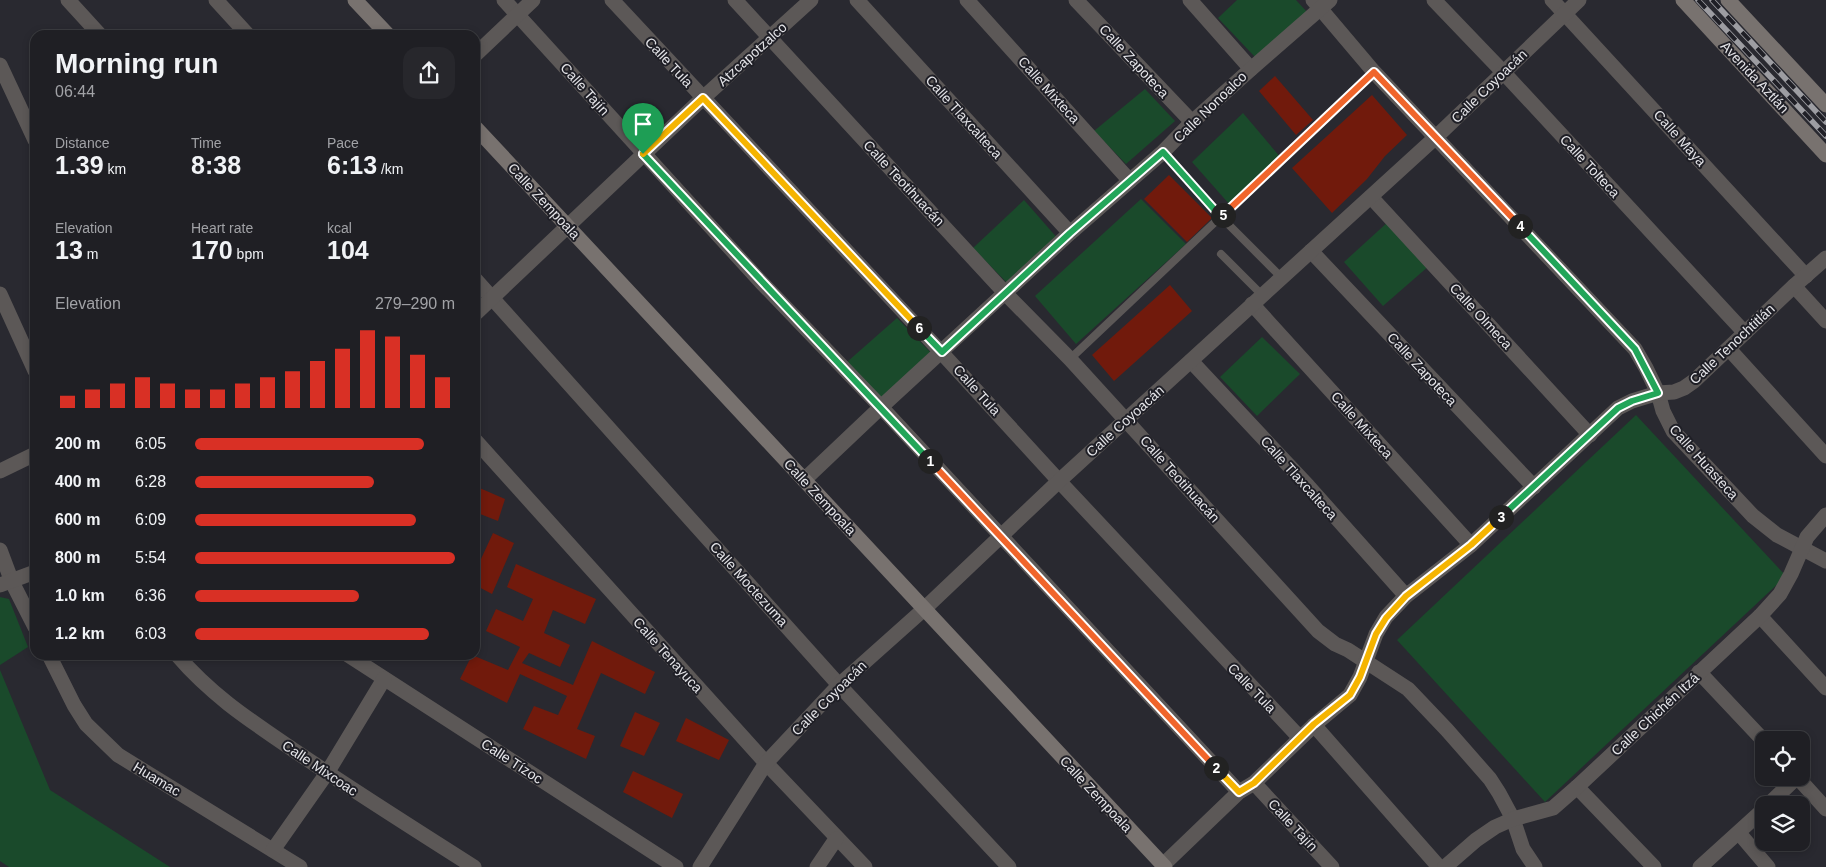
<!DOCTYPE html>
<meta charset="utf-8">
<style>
body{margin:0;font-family:Arial,sans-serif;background:#27272c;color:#f1f3f6;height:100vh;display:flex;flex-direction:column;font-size:19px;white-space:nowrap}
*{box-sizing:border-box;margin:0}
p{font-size:16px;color:#a1a2a6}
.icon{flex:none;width:28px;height:28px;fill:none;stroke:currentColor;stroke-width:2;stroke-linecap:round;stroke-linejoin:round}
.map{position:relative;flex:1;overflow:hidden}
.side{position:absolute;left:30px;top:30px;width:450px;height:630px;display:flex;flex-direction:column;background:#1f1f24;border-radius:15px;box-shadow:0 2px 8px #0003,0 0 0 1px #3c3d41}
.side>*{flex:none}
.tools{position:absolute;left:1755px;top:731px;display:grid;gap:10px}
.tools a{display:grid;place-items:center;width:55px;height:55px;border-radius:10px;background:#1f1f24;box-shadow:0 2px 8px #0003,0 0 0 1px #3c3d41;font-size:25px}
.pin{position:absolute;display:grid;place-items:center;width:42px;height:42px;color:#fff;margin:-51px -21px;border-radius:50% 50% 50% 0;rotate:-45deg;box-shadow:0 0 5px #0007}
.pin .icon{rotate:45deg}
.km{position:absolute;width:25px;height:25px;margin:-12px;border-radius:50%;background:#222;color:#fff;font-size:14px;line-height:25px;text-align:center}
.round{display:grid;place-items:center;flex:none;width:52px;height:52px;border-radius:15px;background:#27272c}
.overview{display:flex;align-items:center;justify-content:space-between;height:85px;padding:0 25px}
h1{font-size:28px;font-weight:700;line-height:38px}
.stats{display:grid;grid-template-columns:repeat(3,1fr);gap:8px;height:85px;padding:5px 25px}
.stats div{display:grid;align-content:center}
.stats b{font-size:25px;font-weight:700}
.stats small{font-size:14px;font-weight:400}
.stats p{font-size:14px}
.chart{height:140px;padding:10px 25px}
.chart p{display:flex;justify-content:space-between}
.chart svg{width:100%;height:90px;margin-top:5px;stroke:#d93025;stroke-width:6}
ul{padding:0 25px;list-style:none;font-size:16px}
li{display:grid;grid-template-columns:80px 60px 1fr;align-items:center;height:38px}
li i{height:12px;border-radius:6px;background:#d93025}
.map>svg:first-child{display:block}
.green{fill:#1a4a2b}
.building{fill:#711a0c}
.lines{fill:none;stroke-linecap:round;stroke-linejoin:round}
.lane{stroke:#5c5857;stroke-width:8}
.street{stroke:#5c5857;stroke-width:15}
.secondary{stroke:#78726f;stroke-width:15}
.rail-casing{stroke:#9d9da2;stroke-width:5.5}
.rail{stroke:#1f1f26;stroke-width:4;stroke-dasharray:11;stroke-linecap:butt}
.split-1-casing{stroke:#fff;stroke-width:10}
.split-2-casing{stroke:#fff;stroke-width:10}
.split-3-casing{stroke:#fff;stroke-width:10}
.split-4-casing{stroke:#fff;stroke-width:10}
.split-5-casing{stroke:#fff;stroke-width:10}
.split-6-casing{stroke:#fff;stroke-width:10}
.split-7-casing{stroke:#fff;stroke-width:10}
.split-1{stroke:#22a559;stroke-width:6}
.split-2{stroke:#f0652b;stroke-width:6}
.split-3{stroke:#f5b400;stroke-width:6}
.split-4{stroke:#22a559;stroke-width:6}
.split-5{stroke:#f0652b;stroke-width:6}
.split-6{stroke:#22a559;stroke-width:6}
.split-7{stroke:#f5b400;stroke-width:6}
.labels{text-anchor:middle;stroke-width:4;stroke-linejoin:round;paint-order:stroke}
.street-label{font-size:14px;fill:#e5e5e9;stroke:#1f1f26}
</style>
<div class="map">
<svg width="1826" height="867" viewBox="0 0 1826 867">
<rect width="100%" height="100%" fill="#292930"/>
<g class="green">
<path d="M1237 0H1296L1307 12 1255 57 1218 18Z"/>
<path d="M1145 89 1175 121 1126 164 1094 131Z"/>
<path d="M1243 113 1281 158 1230 205 1192 162Z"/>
<path d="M1141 199 1186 244 1076 344 1035 296Z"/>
<path d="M1024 200 1059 240 1009 285 973 248Z"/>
<path d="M1389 221 1430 265 1383 306 1344 262Z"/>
<path d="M897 318 935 357 885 402 847 362Z"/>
<path d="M1262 337 1300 374 1257 416 1220 377Z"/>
<path d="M1636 415 1786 576 1545 802 1397 640Z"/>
<path d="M0 597 9 599 28 647 0 665Z"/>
<path d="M0 670 50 790 170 867H9L0 861Z"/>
</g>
<g class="building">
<path d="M1275 76 1313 120 1296 135 1259 91Z"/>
<path d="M1372 95 1407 135 1385 156 1367 179 1332 213 1292 168Z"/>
<path d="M1169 175 1212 218 1187 242 1144 199Z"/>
<path d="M1170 285 1192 311 1114 381 1092 355Z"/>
<path d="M475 486 505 499 498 521 475 512Z"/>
<path d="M493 533 514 543 492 594 475 585V572Z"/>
<path d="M475 535 481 537 475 550Z"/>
<path d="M516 564 596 599 585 624 553 610 544 633 570 645 560 667 529 653 522 663 573 685 592 641 655 672 645 694 601 673 577 729 595 736 586 759 523 729 534 706 558 715 567 696 520 674 507 703 460 679 472 655 508 670 520 647 486 631 496 609 523 621 533 599 507 587Z"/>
<path d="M635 712 660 723 644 756 620 746Z"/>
<path d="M686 718 729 740 719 760 676 741Z"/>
<path d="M633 771 683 794 672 818 623 792Z"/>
</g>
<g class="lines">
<g class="lane">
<path d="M1163 152 1221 217 1282 278"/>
<path d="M1221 254 1262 295"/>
<path d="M1070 359 1374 72"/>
</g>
<g class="street">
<path d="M68 0 100 35"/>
<path d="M216 0 248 35"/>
<path d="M504 0 761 282 881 407 1239 792"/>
<path d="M612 0 941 352 1059 481 1300 738"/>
<path d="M735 0 1006 294 1070 359 1318 631 1335 644 1348 650 1408 689 1447 730 1490 779 1499 793 1513 819 1523 849 1535 867"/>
<path d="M857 0 1070 233"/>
<path d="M967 0 1130 181"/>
<path d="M1076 0 1192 122"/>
<path d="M1190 0 1251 69"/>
<path d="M1313 0 1374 72 1635 349 1646 368 1658 393 1663 411 1673 431 1753 516 1777 535 1826 561"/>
<path d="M1434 0 1504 73 1745 333"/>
<path d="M1552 0 1806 276"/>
<path d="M475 55 533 0"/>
<path d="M0 65 35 140"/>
<path d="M1371 197 1590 435"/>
<path d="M1311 251 1534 487"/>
<path d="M475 279 839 685 1009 867"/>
<path d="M1794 286 1826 321"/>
<path d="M0 294 35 371"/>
<path d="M1252 304 1471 545"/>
<path d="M475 314 703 98 811 0"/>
<path d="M1729 349 1826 456"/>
<path d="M1191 361 1308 486 1406 596"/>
<path d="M475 440 766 763 865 867"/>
<path d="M0 471 35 454"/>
<path d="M804 480 881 407 1070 233 1163 152 1192 122 1251 69 1330 0"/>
<path d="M0 550 12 582 35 627"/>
<path d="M0 585 35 572"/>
<path d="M1760 616 1826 688"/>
<path d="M49 655 74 705 86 724 118 755 300 867"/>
<path d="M177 655C212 696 251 721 295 751 354 791 414 829 474 867"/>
<path d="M348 655 676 867"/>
<path d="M1699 672 1764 741"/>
<path d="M1314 725 1439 867"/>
<path d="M1798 778 1826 809"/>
<path d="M1254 783 1332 867"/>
<path d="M1577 787 1654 867"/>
<path d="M1768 805 1796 778"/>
<path d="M1739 833 1768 867"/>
<path d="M273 850 327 773 384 679"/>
<path d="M1163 865 1239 792 1254 783 1314 725 1350 695 1360 677 1376 634 1386 617 1406 596 1471 545 1618 408 1632 401 1658 393 1674 392 1684 388 1694 381 1794 286 1826 258"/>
<path d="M700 867 766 763 839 685 923 610 1059 481 1436 137 1579 0"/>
<path d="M817 867 836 839"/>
<path d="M1445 867 1476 840 1495 827 1513 819 1553 808 1577 787 1760 616 1780 594 1791 574 1807 537 1826 515"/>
<path d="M1700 867 1764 809"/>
</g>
<g class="secondary">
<path d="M355 0 388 35"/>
<path d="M1683 0 1826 155"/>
<path d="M1728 0 1826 105"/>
<path d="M475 127 1165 867"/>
</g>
<g class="rail-casing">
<g id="rail">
<path d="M1698 0 1826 136"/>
<path d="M1712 0 1826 122"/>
</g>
</g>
<use href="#rail" class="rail"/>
</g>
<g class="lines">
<g class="split-1-casing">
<path id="split-1" d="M643 154 930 461"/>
</g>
<g class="split-2-casing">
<path id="split-2" d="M930 461 1216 768"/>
</g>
<g class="split-3-casing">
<path id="split-3" d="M1216 768 1239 792 1254 783 1314 724 1350 695 1360 677 1376 634 1386 618 1406 596 1471 545 1501 517"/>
</g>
<g class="split-4-casing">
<path id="split-4" d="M1501 517 1618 408 1632 401 1658 393 1635 349 1520 226"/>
</g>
<g class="split-5-casing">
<path id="split-5" d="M1223 215 1374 72 1520 226"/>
</g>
<g class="split-6-casing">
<path id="split-6" d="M919 328 942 352 1070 233 1163 152 1221 217 1223 215"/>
</g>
<g class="split-7-casing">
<path id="split-7" d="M643 154 703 98 919 328"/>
</g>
<use href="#split-1" class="split-1"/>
<use href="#split-2" class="split-2"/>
<use href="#split-3" class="split-3"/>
<use href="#split-4" class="split-4"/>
<use href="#split-5" class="split-5"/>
<use href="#split-6" class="split-6"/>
<use href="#split-7" class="split-7"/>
</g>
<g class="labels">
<g class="street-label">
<text transform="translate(752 54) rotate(-42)" y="5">Atzcapotzalco</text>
<text transform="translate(1134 61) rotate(47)" y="5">Calle Zapoteca</text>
<text transform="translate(669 62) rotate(47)" y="5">Calle Tula</text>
<text transform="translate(1755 77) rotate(47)" y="5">Avenida Aztlán</text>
<text transform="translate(1489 86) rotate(-44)" y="5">Calle Coyoacán</text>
<text transform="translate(585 89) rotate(48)" y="5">Calle Tajín</text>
<text transform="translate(1049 90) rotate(48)" y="5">Calle Mixteca</text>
<text transform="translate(1210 107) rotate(-44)" y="5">Calle Nonoalco</text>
<text transform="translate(964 117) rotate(48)" y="5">Calle Tlaxcalteca</text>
<text transform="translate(1680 138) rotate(48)" y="5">Calle Maya</text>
<text transform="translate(1590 166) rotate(47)" y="5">Calle Tolteca</text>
<text transform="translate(904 183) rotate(47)" y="5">Calle Teotihuacán</text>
<text transform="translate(544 201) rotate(47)" y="5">Calle Zempoala</text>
<text transform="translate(1481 316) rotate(47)" y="5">Calle Olmeca</text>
<text transform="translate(1732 344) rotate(-43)" y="5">Calle Tenochtitlán</text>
<text transform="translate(1422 369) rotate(47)" y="5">Calle Zapoteca</text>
<text transform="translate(977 390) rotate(48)" y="5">Calle Tula</text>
<text transform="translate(1125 421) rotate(-42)" y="5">Calle Coyoacán</text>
<text transform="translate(1362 425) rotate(48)" y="5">Calle Mixteca</text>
<text transform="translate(1704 462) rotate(48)" y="5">Calle Huasteca</text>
<text transform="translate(1299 478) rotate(48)" y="5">Calle Tlaxcalteca</text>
<text transform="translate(1180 479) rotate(48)" y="5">Calle Teotihuacán</text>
<text transform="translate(820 497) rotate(47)" y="5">Calle Zempoala</text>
<text transform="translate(749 584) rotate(48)" y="5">Calle Moctezuma</text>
<text transform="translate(668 655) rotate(48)" y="5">Calle Tenayuca</text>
<text transform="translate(1252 688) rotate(46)" y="5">Calle Tula</text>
<text transform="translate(829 698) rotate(-45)" y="5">Calle Coyoacán</text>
<text transform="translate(1655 714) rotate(-43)" y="5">Calle Chichén Itzá</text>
<text transform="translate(512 761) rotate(33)" y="5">Calle Tízoc</text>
<text transform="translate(320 768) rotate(34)" y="5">Calle Mixcoac</text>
<text transform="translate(157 779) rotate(31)" y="5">Huamac</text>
<text transform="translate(1096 794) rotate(47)" y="5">Calle Zempoala</text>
<text transform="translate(1293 825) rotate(47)" y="5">Calle Tajín</text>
</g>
</g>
</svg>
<div class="tools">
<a><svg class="icon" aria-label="locate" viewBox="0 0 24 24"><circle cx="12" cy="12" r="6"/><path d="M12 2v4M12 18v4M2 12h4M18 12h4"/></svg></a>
<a><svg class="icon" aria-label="layers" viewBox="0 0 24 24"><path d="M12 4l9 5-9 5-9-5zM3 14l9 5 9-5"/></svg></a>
</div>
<div class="pin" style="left:643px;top:154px;background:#1e9e55"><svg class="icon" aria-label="arrive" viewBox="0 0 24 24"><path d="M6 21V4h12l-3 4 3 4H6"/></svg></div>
<b class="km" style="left:930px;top:461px">1</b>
<b class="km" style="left:1216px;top:768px">2</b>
<b class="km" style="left:1501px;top:517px">3</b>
<b class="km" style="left:1520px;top:226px">4</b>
<b class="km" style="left:1223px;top:215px">5</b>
<b class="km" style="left:919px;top:328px">6</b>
<section class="side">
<div class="overview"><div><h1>Morning run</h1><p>06:44</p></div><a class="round"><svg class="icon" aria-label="share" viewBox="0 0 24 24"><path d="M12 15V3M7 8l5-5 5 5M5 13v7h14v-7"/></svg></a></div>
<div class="stats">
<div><p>Distance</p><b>1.39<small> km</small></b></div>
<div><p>Time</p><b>8:38</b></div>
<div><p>Pace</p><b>6:13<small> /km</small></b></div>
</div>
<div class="stats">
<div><p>Elevation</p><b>13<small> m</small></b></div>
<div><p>Heart rate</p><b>170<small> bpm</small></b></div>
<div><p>kcal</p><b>104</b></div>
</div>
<div class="chart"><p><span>Elevation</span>279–290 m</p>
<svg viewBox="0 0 160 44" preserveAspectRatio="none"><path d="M5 44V38M15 44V35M25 44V32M35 44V29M45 44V32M55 44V35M65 44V35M75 44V32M85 44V29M95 44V26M105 44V21M115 44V15M125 44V6M135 44V9M145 44V18M155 44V29"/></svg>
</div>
<ul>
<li><b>200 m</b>6:05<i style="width:88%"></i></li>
<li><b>400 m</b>6:28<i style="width:69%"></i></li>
<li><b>600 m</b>6:09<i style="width:85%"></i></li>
<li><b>800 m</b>5:54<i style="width:100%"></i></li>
<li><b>1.0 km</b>6:36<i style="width:63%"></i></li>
<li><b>1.2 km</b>6:03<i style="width:90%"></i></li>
</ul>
</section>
</div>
